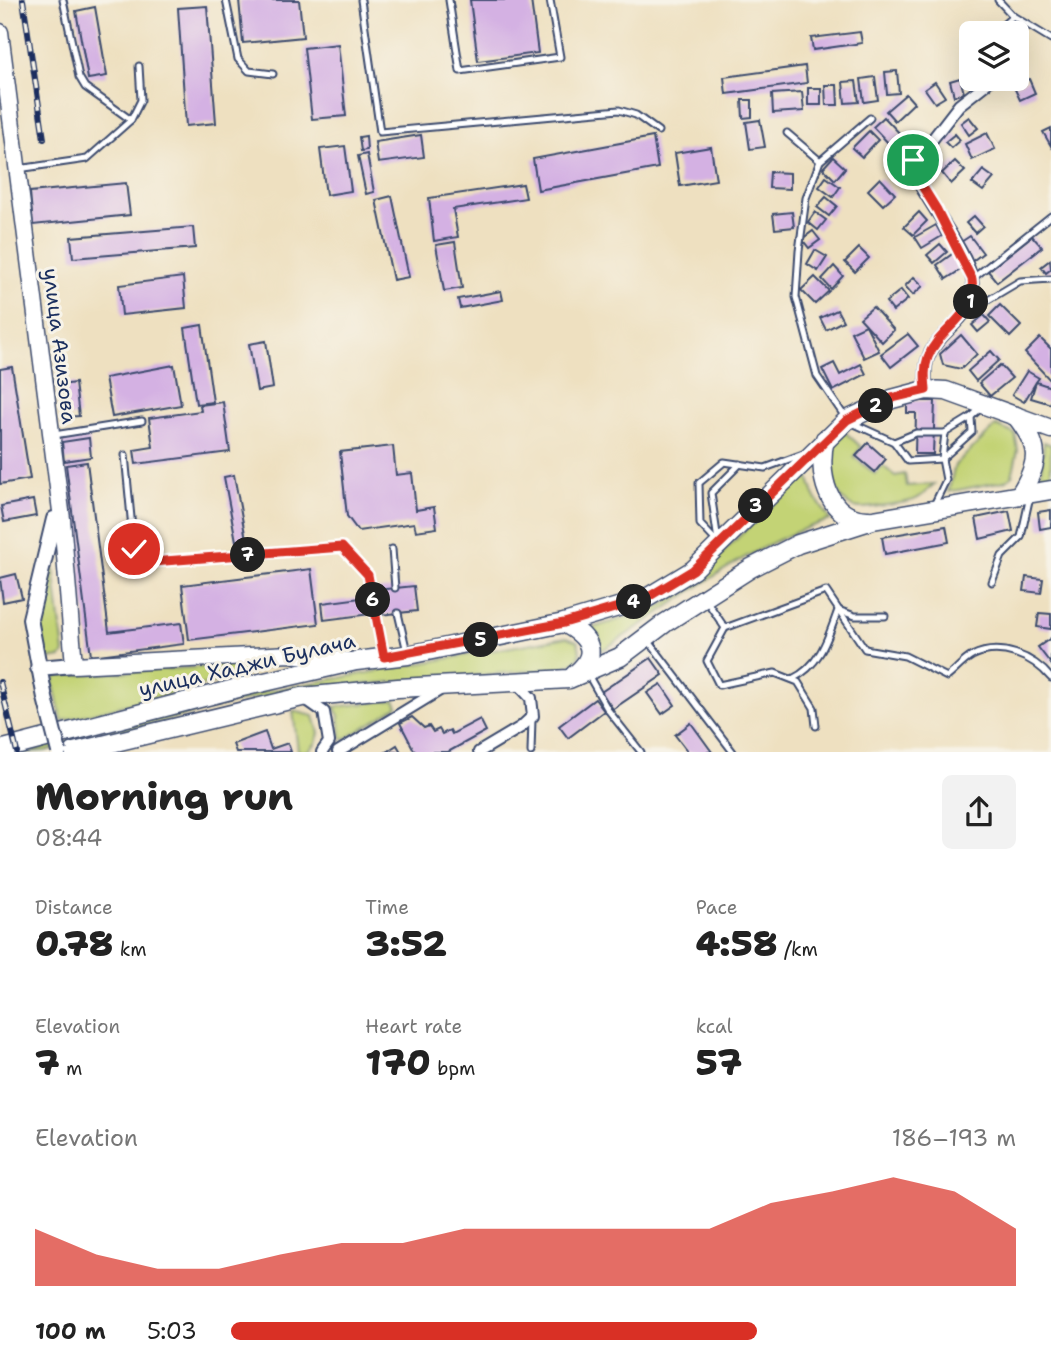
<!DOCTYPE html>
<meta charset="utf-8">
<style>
body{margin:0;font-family:"Shantell Sans",sans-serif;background:#f2f2f2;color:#222;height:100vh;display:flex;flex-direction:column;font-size:26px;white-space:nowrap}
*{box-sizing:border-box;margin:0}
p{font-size:23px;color:#767676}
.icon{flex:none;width:38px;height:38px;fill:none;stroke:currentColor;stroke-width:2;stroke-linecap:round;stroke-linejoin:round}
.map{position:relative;height:752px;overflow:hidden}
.sheet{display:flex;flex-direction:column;background:#fff;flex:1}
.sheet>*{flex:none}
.fabs{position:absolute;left:959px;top:21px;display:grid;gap:14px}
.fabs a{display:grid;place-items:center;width:70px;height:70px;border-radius:10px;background:#fff;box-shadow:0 7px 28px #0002;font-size:35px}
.pin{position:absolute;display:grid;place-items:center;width:60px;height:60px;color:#fff;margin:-30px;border:4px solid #fff;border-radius:50%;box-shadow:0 2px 7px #0007}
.km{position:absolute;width:35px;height:35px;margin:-18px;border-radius:50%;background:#222;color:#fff;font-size:19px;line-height:35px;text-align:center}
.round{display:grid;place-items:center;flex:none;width:74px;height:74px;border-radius:10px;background:#f2f2f2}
.summary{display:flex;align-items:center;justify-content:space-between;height:119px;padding:0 35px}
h1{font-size:38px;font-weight:800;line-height:52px}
.stats{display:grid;grid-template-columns:repeat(3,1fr);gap:10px;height:119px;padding:7px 35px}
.stats div{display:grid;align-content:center}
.stats b{font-size:35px;font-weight:800}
.stats small{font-size:19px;font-weight:400}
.stats p{font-size:19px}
.chart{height:196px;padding:14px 35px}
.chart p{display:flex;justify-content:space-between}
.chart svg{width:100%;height:126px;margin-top:7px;fill:#d93025;opacity:.7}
ul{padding:0 35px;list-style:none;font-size:23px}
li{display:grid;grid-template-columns:112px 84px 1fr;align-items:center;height:52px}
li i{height:18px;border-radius:9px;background:#d93025}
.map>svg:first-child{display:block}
.green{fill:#c3d375;stroke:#6f816a;stroke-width:2}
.building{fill:#d4b1e3}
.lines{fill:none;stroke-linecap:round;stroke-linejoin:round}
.service-casing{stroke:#3b4a6d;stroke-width:9}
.minor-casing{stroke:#3b4a6d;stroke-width:14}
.tertiary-casing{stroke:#3b4a6d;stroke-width:18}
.secondary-casing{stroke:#3b4a6d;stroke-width:19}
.primary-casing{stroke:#3b4a6d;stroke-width:21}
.service{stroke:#fff;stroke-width:5}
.minor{stroke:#fff;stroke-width:10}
.tertiary{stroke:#fff;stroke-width:14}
.secondary{stroke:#fff;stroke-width:16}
.primary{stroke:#fff;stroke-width:18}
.rail-casing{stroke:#1b2f5e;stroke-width:6}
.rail{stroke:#f7f3e8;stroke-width:3.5;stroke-dasharray:10;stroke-linecap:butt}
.tertiary-bridge-casing{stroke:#3b4a6d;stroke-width:18;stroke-linecap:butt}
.tertiary-bridge{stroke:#fff;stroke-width:14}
.route-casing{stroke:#fff;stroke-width:14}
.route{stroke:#d93025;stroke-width:9}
.labels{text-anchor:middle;stroke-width:6;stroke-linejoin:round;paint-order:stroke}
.street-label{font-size:21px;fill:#1b2f5e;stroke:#f7f3e8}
</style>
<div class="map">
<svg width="1051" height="752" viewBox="0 0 1051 752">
<rect width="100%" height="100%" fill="#f7f3e8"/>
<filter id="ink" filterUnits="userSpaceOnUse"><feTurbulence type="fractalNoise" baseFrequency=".0143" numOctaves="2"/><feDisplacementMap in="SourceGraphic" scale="14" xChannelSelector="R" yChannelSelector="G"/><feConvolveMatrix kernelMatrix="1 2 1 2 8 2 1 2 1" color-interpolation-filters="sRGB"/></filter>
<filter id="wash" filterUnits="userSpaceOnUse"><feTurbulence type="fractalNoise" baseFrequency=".00686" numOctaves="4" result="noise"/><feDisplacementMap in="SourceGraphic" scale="28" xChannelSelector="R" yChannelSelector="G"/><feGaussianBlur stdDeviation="1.57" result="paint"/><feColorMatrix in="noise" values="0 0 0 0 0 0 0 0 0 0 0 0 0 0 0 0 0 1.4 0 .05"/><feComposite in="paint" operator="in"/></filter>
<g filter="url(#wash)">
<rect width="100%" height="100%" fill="#eee0c0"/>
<g class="green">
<path d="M996 426 1015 434 1018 450 1012 476 1004 481 948 492 955 465Z"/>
<path d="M845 432 861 447 854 457 875 474 883 466 895 476 905 474 907 486 934 484C916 503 913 501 887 505 877 506 865 510 854 507 832 499 829 464 832 445Z"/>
<path d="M1044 442 1051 445V476L1041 477Z"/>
<path d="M806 469 814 495 830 520C745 545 676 605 601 651L599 637 592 628 659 607 693 583Z"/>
<path d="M49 568 54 569 64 653 61 657 48 659C29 639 43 592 49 568Z"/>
<path d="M567 637 577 641C586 660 572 665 556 669L305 689 241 701 45 751 26 752 240 696Z"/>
<path d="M250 664 252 673 62 721 53 682 57 676Z"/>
<path d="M395 700 398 706 344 740 341 738 339 716 334 707Z"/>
<path d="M293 711 314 716 319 733 316 743 308 751H298Z"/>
</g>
<g id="blocks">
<g class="building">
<path d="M239 0H299L303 37 243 43Z"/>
<path d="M470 0H531L538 53 478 61Z"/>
<path d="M207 6 216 123 186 126 178 8Z"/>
<path d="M95 7 107 76 88 79 76 11Z"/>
<path d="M860 32 862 43 813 50 811 38Z"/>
<path d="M338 44 346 116 312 119 304 48Z"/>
<path d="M805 66 807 83 726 94 724 77Z"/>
<path d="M897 71 899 93 887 94 885 72Z"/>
<path d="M875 77 878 100 864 102 861 79Z"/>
<path d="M960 78 964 93 954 96 950 81Z"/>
<path d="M1029 79 1035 93 1020 100 1013 85Z"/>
<path d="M856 81 859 102 845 103 843 82Z"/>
<path d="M935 82 945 97 935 103 925 89Z"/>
<path d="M825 85H837L838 105H826Z"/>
<rect x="808" y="88" width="13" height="17"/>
<path d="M802 92 804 111 773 113 772 94Z"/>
<path d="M906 94 914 103 895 121 886 111Z"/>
<path d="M742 100H752V117L743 118Z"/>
<path d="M884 117 904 138 893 148 873 127Z"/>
<path d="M969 117 978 128 969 135 961 123Z"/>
<path d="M760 120 765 147 750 149 746 122Z"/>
<path d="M1051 128V146L1043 132Z"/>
<path d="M869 131 878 140 862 157 852 148Z"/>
<path d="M987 133 995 149 972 160 965 144Z"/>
<path d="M955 134 960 140 951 148 945 142Z"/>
<path d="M421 135 424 157 378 163 375 142Z"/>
<path d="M366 136 367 150 361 151 359 137Z"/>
<path d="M653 137 658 168 538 190 533 159Z"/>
<path d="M345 146 351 191 326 195 320 149Z"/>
<path d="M711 147 716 180 680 186 675 153Z"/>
<path d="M367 154 374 192 366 194 358 156Z"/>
<path d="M833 157 845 168 835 180 823 168Z"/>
<path d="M955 161 965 171 951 184 942 173Z"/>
<path d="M983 170 994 178 983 191 972 183Z"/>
<path d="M770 172 790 173V189L769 188Z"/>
<path d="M826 177 840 187 833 197 819 187Z"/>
<path d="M880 178 895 194 883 205 868 190Z"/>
<path d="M126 183 130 215 33 225 30 192Z"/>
<path d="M523 184 526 198 453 209 458 237 434 241 429 198Z"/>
<path d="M392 196 409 277 393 280 376 200Z"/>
<path d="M826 197 837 206 829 216 817 207Z"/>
<path d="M792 212 794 227 775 229 773 214Z"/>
<path d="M815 212 826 220 818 230 808 222Z"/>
<path d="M919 212 927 221 913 235 904 227Z"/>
<path d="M974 216 983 226 975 233 966 223Z"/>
<path d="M936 225 942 236 922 248 915 237Z"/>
<path d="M193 227 195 248 73 258 71 237Z"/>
<path d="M813 231 820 240 809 248 802 239Z"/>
<path d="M970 236 983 253 971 262 958 244Z"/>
<path d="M1032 236 1042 247 997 282 988 271Z"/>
<path d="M455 242 462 288 444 291 436 245Z"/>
<path d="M940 244 947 252 934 263 927 255Z"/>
<path d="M859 248 869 258 855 272 845 262Z"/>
<path d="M815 250 827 257 818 271 807 264Z"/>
<path d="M955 252 965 267 946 279 937 265Z"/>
<path d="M1050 260 1051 269 1046 273 1041 267Z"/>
<path d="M834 266 843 276 831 289 822 279Z"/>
<path d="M183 277 186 308 122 315 119 285Z"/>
<path d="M815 277 829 291 815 304 801 290Z"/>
<path d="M914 277 923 286 913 295 905 286Z"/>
<path d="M901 290 908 299 893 311 886 302Z"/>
<path d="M501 291 503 300 460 308 458 299Z"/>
<path d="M1000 305 1021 326 1010 337 989 316Z"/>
<path d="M873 307 894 330 882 342 860 318Z"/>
<path d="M837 310 843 321 826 330 820 318Z"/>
<path d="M984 315 990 322 978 332 972 325Z"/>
<path d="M202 325 213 402 196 404 185 328Z"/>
<path d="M866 325 879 351 864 358 851 332Z"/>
<path d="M908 334 918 346 891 367 881 354Z"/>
<path d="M961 335 977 354 961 369 943 365 940 354Z"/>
<path d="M1040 338 1051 349V381L1025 353Z"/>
<path d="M266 341 273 388 257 391 249 344Z"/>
<path d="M991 351 999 360 976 381 968 371Z"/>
<path d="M834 363 840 375 861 364 866 374 833 391 822 369Z"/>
<path d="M174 365 181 405 112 417 105 378Z"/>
<path d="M1000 365 1012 378 990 396 979 383Z"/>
<path d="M12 367 30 479 0 484V369Z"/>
<path d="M1027 371 1039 378 1036 382 1051 387V404L1031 398 1036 382 1024 402 1012 395Z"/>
<path d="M75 383 79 416 64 417 61 385Z"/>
<path d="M907 401H935L933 454H915L916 413H907Z"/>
<path d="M223 402 230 452 136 464 134 450 153 447 149 418 201 411 200 405Z"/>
<path d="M89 438 91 457 64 461 62 442Z"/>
<path d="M868 443 886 459 875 472 856 456Z"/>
<path d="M393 446 396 475 412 473 416 510 434 507 437 528 416 531 414 523 358 531 347 516 340 452Z"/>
<path d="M87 462 109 632 181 623 184 644 91 656 66 465Z"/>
<path d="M234 475 246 539 236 541 224 477Z"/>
<path d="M33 500 36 516 4 522 1 506Z"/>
<path d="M1051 510V527L1040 529 1038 512Z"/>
<path d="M1009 511 1013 531 980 539 976 518Z"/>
<path d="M946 526 949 542 885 554 882 537Z"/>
<path d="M311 569 318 624 189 640 182 585Z"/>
<path d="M16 574 22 598 3 602 0 578Z"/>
<path d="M1026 577 1043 579 1041 593 1024 591Z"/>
<path d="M414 586 417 611 380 615 377 590Z"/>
<path d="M368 597 371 614 324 620 322 603Z"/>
<path d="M1039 613 1051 614V629L1037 627Z"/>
<path d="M1051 638V664L1038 647Z"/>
<path d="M651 658 663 675 613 709 601 692Z"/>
<path d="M661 684 675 705 662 714 647 693Z"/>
<path d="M595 699 604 711 568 738 559 726Z"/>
<path d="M412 717 424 728 429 726 433 732 439 729 442 734 450 730 452 734 480 719 486 731 448 752H415L400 723Z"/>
<path d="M691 723 712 752H688L675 735Z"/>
<path d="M265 732 271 749 288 743 291 752H236L233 744Z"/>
<path d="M397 745 401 752H386Z"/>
</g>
</g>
</g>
<g filter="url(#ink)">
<use href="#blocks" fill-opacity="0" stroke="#3b4a6d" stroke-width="2"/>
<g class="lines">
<g class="service-casing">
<g id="service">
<path d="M226 0 238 59 249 71 273 74"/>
<path d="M361 0 380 132 619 110 636 115 658 131"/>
<path d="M449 0 460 71 560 57 550 0"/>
<path d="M998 0 1013 16 1051 39"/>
<path d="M994 33 1013 16"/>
<path d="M131 120 141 100 139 66"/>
<path d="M787 133 820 161"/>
<path d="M18 169 87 159 131 120 85 87 79 77 63 0"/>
<path d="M972 279 1051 216"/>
<path d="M968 312 1020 281 1051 279"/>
<path d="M845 417 817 376 796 297 799 251 806 198 820 161 870 118"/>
<path d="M852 423 894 442 908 461 942 459 972 432 971 417 981 408"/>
<path d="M54 435 142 421"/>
<path d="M894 442 916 433H945L971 417"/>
<path d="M125 455 134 549 152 562 343 547 367 575 383 654"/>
<path d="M933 507 946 480 942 459 945 433"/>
<path d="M716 541 700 524 699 483 724 462 765 468 803 454"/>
<path d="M718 541 711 493 740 464"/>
<path d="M392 549 395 588"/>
<path d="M992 582 1002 556 1021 537 1030 496"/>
<path d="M706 600 725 628 707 661 719 685 775 673 798 682 814 708 816 726"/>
<path d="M398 613 407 652"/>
<path d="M725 628 826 591 865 649 905 656 947 677C955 671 963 661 972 656 1000 642 1033 656 1051 678"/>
<path d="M648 640 733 752"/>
<path d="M587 673 608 710 641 752"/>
<path d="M792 679C820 666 828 638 838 610L855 616H885"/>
<path d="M531 752 532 719"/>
</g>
</g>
<g class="minor-casing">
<g id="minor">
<path d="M926 390C926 380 924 368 928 358 938 330 974 320 973 287 973 255 922 198 911 167L959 105 987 83"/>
<path d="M304 698 324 712 329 742 322 752"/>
<path d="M338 752 443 688"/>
<path d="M479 752 521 727 533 716 531 698 516 682"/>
</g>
</g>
<g class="tertiary-casing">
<g id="tertiary">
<path d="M38 668 74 665"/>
<path d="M45 698 30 619 54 519"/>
</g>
</g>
<g class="secondary-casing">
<path id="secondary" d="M0 32 62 519 74 665 290 654 350 661"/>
</g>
<g class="primary-casing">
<g id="primary">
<path d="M1016 416C1040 447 1041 460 1020 494"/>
<path d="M825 439C817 471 826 521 869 520"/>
<path d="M564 623C590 637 601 654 574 675"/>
<path d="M0 750 238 688 356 661 408 655 564 623 645 599 693 570 847 420 892 399 926 390 946 391 1051 429"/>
<path d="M74 752 302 697 398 688 569 679 620 657 665 623 751 568 798 544 873 520 1051 490"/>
</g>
</g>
<use href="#service" class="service"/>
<use href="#minor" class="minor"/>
<use href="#tertiary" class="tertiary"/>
<use href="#secondary" class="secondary"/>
<use href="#primary" class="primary"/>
<g class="rail-casing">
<g id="rail">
<path d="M23 0 44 139"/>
<path d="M0 682 17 752"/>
</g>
</g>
<use href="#rail" class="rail"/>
<g class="tertiary-bridge-casing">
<path id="tertiary-bridge" d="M45 698 59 752"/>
</g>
<use href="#tertiary-bridge" class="tertiary-bridge"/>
</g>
</g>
<g class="lines" filter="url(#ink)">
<g class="route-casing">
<path id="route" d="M134 549 152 562 342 547 368 575 384 657 564 623 645 599 693 570 847 420 892 398 926 390C925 379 924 368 928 357 940 326 977 318 972 279L937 210 914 173 913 160"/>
</g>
<use href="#route" class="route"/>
</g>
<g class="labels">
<g class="street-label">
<text transform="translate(60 346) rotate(83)" y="7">улица Азизова</text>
<text transform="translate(247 665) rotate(-13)" y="7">улица Хаджи Булача</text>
</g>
</g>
</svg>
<div class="fabs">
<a><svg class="icon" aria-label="layers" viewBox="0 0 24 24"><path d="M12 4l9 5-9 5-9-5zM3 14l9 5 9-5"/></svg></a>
</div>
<div class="pin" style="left:913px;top:160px;background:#1e9e55"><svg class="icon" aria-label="arrive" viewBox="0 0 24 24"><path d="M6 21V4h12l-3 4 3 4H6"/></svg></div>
<div class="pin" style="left:134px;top:549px;background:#d93025"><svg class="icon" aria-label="check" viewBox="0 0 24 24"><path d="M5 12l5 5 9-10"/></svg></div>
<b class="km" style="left:971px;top:302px">1</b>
<b class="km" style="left:876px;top:406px">2</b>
<b class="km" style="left:756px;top:506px">3</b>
<b class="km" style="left:634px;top:602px">4</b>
<b class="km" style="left:481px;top:640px">5</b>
<b class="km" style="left:373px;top:600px">6</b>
<b class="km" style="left:248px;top:555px">7</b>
</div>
<section class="sheet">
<div class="summary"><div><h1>Morning run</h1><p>08:44</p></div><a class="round"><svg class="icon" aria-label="share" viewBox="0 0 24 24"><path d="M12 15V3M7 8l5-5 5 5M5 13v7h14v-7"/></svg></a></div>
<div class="stats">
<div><p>Distance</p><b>0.78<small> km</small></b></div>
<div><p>Time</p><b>3:52</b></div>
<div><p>Pace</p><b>4:58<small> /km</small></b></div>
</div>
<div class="stats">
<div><p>Elevation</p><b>7<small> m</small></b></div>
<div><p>Heart rate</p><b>170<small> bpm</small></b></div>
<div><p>kcal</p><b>57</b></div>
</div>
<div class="chart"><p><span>Elevation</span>186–193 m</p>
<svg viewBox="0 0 160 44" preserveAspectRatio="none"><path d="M0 44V24L10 33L20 38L30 38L40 33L50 29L60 29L70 24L80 24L90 24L100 24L110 24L120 15L130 11L140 6L150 11L160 24V44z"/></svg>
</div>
<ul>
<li><b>100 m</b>5:03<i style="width:67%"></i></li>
</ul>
</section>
